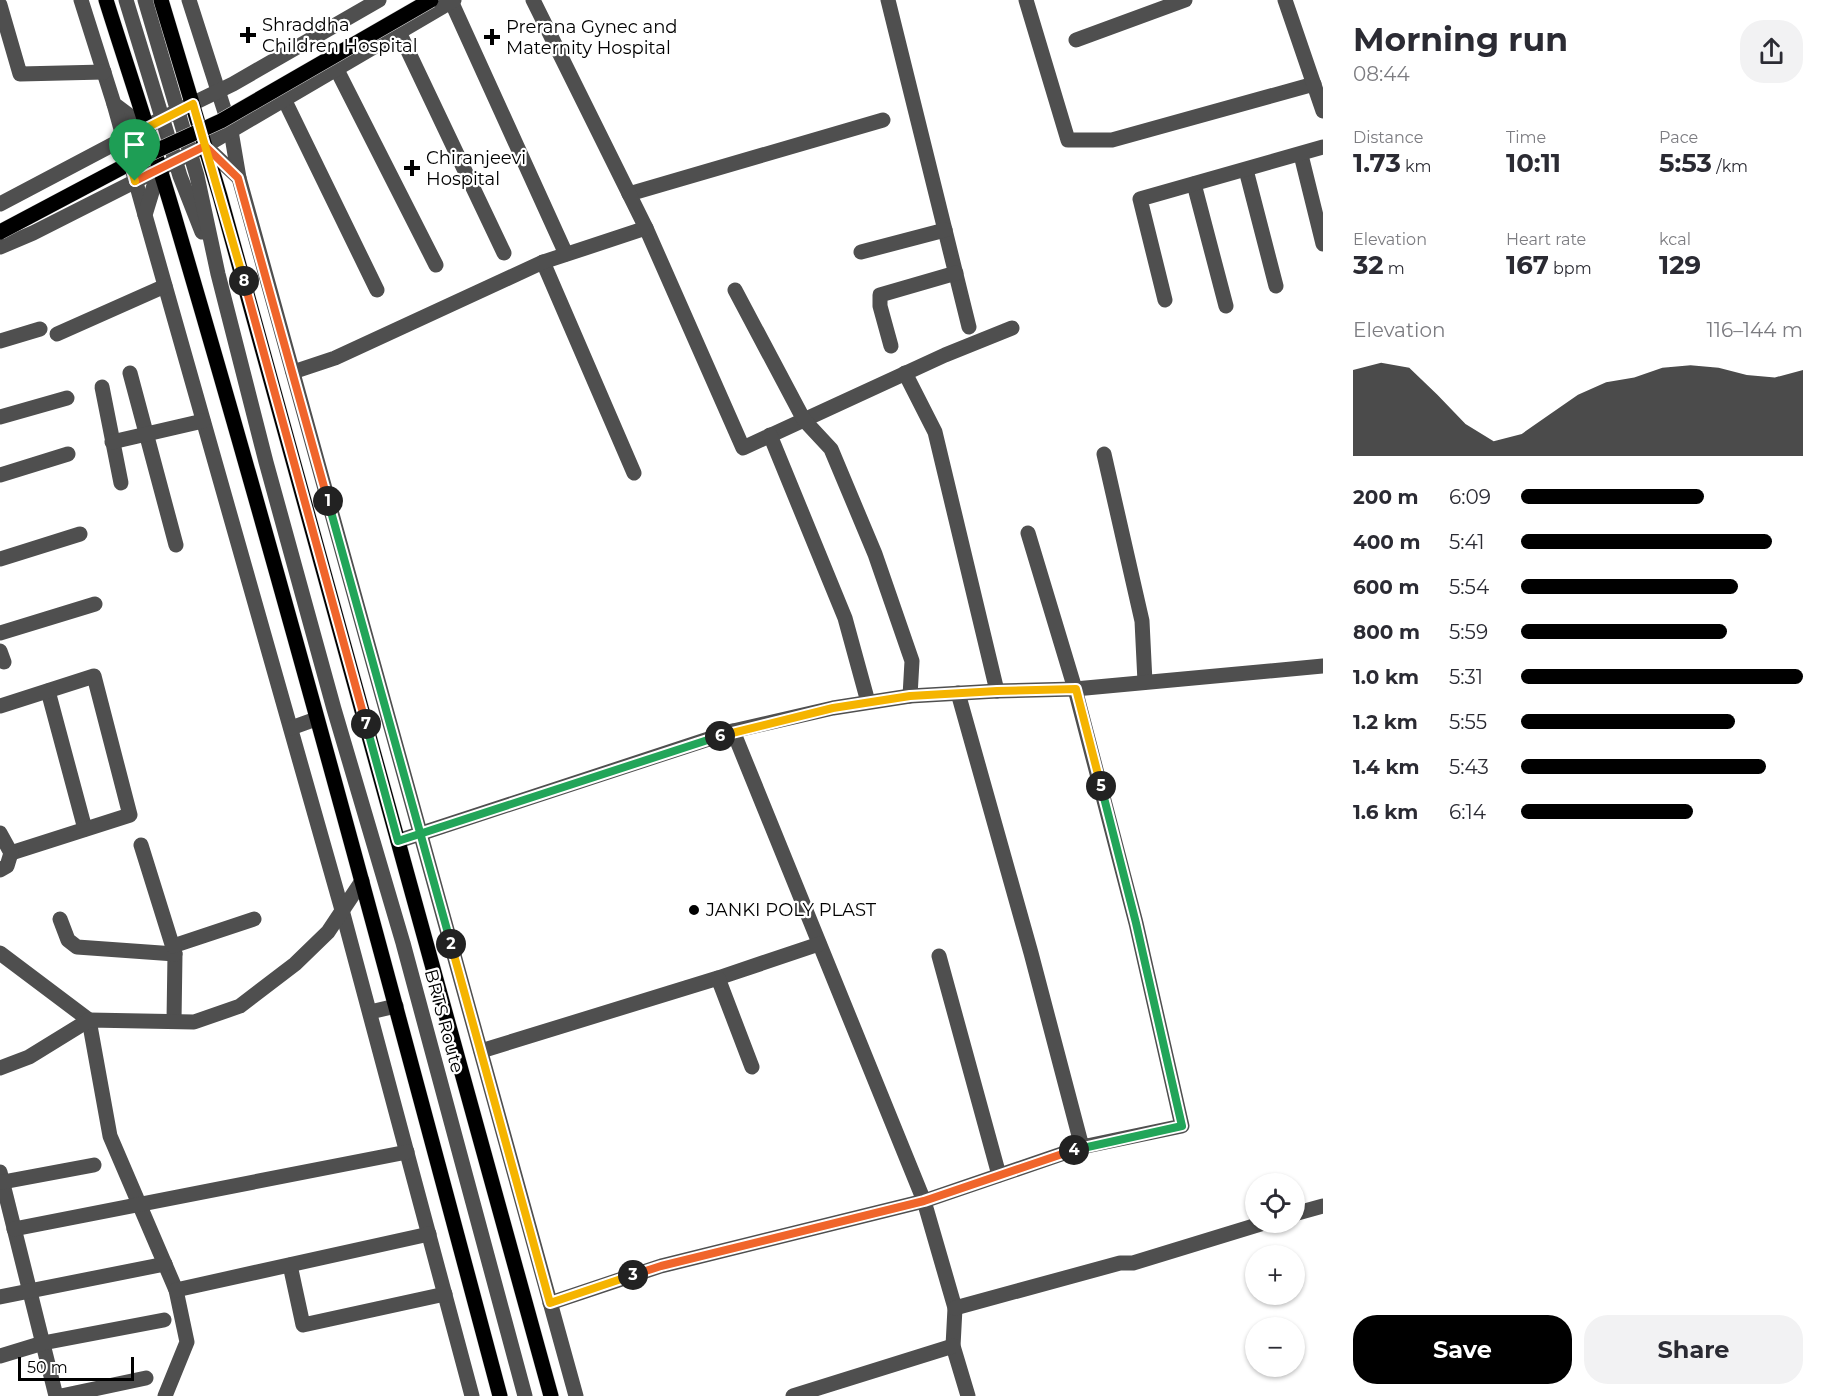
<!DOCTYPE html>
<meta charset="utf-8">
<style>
body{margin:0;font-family:Montserrat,sans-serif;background:#f2f2f3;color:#2b2b33;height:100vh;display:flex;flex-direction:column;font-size:22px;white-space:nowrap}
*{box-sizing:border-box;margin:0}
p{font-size:20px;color:#7c7c81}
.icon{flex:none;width:33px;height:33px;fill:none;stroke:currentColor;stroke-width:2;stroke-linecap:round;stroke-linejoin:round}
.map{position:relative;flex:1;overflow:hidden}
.side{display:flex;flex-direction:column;background:#fff;width:510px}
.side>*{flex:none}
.buttons{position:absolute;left:1245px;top:1173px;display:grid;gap:12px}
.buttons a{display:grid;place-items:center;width:60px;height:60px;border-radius:50%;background:#fff;box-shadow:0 2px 4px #0004;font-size:30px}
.scale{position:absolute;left:18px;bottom:15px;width:116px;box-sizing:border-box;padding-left:6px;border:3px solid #000;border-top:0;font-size:16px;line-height:21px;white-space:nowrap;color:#000;-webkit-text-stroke:4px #fff;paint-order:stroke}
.pin{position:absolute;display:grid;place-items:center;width:51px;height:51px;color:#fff;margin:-62px -26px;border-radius:50% 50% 50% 0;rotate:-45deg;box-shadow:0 0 6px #0007}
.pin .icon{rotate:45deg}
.km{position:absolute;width:30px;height:30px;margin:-15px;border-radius:50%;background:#222;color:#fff;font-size:16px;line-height:30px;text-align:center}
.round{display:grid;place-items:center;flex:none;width:63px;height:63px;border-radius:24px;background:#f2f2f3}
.overview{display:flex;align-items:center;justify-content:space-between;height:102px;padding:0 30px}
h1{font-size:33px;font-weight:700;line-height:45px}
.stats{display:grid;grid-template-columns:repeat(3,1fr);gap:9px;height:102px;padding:6px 30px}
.stats div{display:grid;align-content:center}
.stats b{font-size:26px;font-weight:700}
.stats small{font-size:16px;font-weight:400}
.stats p{font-size:16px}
.chart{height:168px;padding:12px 30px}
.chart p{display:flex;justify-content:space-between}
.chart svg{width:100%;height:108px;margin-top:6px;fill:#000;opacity:.7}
.action{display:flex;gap:12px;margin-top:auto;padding:12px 30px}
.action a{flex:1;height:69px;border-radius:24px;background:#000;color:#fff;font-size:24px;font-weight:700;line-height:69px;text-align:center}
.action a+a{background:#f2f2f3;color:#2b2b33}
ul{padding:0 30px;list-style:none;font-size:20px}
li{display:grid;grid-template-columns:96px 72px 1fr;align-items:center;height:45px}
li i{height:15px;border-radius:8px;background:#000}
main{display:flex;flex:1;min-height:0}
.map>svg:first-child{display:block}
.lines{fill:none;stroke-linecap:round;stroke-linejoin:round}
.major-casing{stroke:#dbdbdb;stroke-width:16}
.minor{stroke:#4f4f4f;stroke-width:15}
.major{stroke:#000;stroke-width:15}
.major-bridge-casing{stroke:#dbdbdb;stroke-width:16;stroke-linecap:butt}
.major-bridge{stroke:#000;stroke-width:15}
.split-1-casing{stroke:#fff;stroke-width:12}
.split-2-casing{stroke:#fff;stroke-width:12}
.split-3-casing{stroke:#fff;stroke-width:12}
.split-4-casing{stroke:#fff;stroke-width:12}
.split-5-casing{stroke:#fff;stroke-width:12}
.split-6-casing{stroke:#fff;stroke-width:12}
.split-7-casing{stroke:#fff;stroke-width:12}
.split-8-casing{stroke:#fff;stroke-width:12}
.split-9-casing{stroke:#fff;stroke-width:12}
.split-1{stroke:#f0652b;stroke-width:8}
.split-2{stroke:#22a559;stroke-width:8}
.split-3{stroke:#f5b400;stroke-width:8}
.split-4{stroke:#f0652b;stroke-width:8}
.split-5{stroke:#22a559;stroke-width:8}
.split-6{stroke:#f5b400;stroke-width:8}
.split-7{stroke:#22a559;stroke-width:8}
.split-8{stroke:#f0652b;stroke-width:8}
.split-9{stroke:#f5b400;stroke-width:8}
.poi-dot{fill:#000;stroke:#fff;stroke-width:2}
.labels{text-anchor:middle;stroke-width:4.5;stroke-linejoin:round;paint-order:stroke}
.poi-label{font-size:18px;fill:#000;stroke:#fff;text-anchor:start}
.street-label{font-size:18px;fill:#000;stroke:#fff}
</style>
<main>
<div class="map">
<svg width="1323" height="1396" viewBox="0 0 1323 1396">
<rect width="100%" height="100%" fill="#fff"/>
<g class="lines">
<g class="major-casing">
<g id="major">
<path d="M106 0C130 76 156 153 178 229 292 616 396 1006 500 1396"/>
<path d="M161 0 220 196 551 1396"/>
</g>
</g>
<g class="minor">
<path d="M81 0 114 104 146 128"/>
<path d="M126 0 180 176 202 232"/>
<path d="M145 0 197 176 218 274 266 462 334 709 403 943 525 1396"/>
<path d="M189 0 231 131 239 178"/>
<path d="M888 0 969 327"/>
<path d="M1026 0 1068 140H1112L1314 84"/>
<path d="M1285 0 1323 111"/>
<path d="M451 1 566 254"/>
<path d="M0 5 20 74 104 72"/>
<path d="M399 32 504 253"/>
<path d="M1076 40 1185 0"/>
<path d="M336 68 436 265"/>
<path d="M284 99 377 290"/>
<path d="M114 104 145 215"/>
<path d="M205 146 239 178 576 1396"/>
<path d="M1301 155 1323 244"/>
<path d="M159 169 145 215 342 910 472 1396"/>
<path d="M1246 170 1276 286"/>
<path d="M1194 184 1226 306"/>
<path d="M629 194 883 120"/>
<path d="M0 204 163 118 233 84 379 0"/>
<path d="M646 228 743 448 945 355 1012 328"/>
<path d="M0 247 33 233 205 146 454 0"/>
<path d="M861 252 945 230"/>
<path d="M543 262 634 473"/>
<path d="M735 290 804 420 831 449 875 554 912 661 910 696"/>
<path d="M1165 300 1140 199 1323 147"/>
<path d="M57 334 165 286"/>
<path d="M0 341 40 329"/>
<path d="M891 346 880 306V295L956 273"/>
<path d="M293 372 335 358 543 262 646 228 533 0"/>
<path d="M130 373 176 545"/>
<path d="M905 373 935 432 997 691"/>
<path d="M102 387 121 483"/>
<path d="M0 417 67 398"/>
<path d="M770 435 845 618 868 702"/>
<path d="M112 442 203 421"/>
<path d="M1104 454 1142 621 1145 682"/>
<path d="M0 475 68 454"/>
<path d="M0 559 80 534"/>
<path d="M0 633 95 604"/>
<path d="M0 651 4 662"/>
<path d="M48 691 85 829"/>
<path d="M958 693 1031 953 1082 1147 1182 1126 1136 923 1075 689 1028 533"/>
<path d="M0 706 94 676 130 815 11 853"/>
<path d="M291 728 316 719"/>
<path d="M733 731 924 1201 955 1308 953 1346 968 1396"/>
<path d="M0 833 11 853 7 866 0 870"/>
<path d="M398 841 733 731 833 708 910 696 997 691 1075 689 1323 666"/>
<path d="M141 845 175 954 174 1021"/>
<path d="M60 919 68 940 77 947 175 954"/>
<path d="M173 946 254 919"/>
<path d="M0 953 89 1020 110 1136 176 1290 187 1342 165 1396"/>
<path d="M939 956 999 1175"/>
<path d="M718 978 819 944"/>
<path d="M370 1012 396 1006"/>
<path d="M481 1051 718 978 752 1067"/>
<path d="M0 1068 29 1057 89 1020 194 1022 240 1006 295 964 328 932 362 881"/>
<path d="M0 1172 56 1396"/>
<path d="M3 1182 94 1165"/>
<path d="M1294 1214 1323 1206"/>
<path d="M14 1229 407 1152"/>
<path d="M290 1265 303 1325 445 1294"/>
<path d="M176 1290 429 1234"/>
<path d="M0 1297 165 1264"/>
<path d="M550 1303 661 1266 924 1201 1082 1147"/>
<path d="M955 1308 1120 1263H1133L1267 1222"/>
<path d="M0 1356 43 1343 164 1320"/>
<path d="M61 1396 146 1378"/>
<path d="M793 1396 953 1346"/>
</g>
<use href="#major" class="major"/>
<g class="major-bridge-casing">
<path id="major-bridge" d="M0 232 134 161 221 121 431 0"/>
</g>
<use href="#major-bridge" class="major-bridge"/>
</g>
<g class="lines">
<g class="split-1-casing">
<path id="split-1" d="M135 181 205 146 238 178 328 501"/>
</g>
<g class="split-2-casing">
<path id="split-2" d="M328 501 451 944"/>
</g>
<g class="split-3-casing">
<path id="split-3" d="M451 944 550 1303 633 1275"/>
</g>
<g class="split-4-casing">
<path id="split-4" d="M633 1275 661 1266 924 1201 1074 1150"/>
</g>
<g class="split-5-casing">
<path id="split-5" d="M1074 1150 1182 1126 1136 923 1101 786"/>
</g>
<g class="split-6-casing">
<path id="split-6" d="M720 736 833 708 910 696 997 691 1076 689 1101 786"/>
</g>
<g class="split-7-casing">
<path id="split-7" d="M366 724 398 841 720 736"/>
</g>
<g class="split-8-casing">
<path id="split-8" d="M244 281 366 724"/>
</g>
<g class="split-9-casing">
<path id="split-9" d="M135 181 123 140 193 104 244 281"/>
</g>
<use href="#split-1" class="split-1"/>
<use href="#split-2" class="split-2"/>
<use href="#split-3" class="split-3"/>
<use href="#split-4" class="split-4"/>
<use href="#split-5" class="split-5"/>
<use href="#split-6" class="split-6"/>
<use href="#split-7" class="split-7"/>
<use href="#split-8" class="split-8"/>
<use href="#split-9" class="split-9"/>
</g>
<g class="poi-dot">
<path d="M245 26h6v6h6v6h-6v6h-6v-6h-6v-6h6z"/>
<path d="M489 28h6v6h6v6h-6v6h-6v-6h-6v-6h6z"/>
<path d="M409 159h6v6h6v6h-6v6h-6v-6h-6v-6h6z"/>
<circle cx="694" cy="910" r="6"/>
</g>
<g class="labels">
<g class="poi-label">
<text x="262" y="31">Shraddha<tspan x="262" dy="21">Children Hospital</tspan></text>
<text x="506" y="33">Prerana Gynec and<tspan x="506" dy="21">Maternity Hospital</tspan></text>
<text x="426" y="164">Chiranjeevi<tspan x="426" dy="21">Hospital</tspan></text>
<text x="706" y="916">JANKI POLY PLAST</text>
</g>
<g class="street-label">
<text transform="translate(444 1021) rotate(75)" y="6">BRTS Route</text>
</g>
</g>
</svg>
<div class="buttons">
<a><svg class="icon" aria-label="locate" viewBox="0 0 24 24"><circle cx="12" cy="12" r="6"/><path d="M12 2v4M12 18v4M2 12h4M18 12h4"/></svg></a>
<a>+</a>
<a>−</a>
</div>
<div class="scale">50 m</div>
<div class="pin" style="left:135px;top:181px;background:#1e9e55"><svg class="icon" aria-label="arrive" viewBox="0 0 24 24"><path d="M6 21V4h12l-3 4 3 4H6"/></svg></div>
<b class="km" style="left:328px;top:501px">1</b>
<b class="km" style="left:451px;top:944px">2</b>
<b class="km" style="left:633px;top:1275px">3</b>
<b class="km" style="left:1074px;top:1150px">4</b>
<b class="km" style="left:1101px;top:786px">5</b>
<b class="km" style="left:720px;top:736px">6</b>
<b class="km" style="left:366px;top:724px">7</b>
<b class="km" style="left:244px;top:281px">8</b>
</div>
<section class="side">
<div class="overview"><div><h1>Morning run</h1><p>08:44</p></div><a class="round"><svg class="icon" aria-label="share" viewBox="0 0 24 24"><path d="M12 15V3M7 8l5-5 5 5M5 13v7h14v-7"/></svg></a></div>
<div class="stats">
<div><p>Distance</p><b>1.73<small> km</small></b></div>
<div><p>Time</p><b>10:11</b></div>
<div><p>Pace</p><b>5:53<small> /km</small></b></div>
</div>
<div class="stats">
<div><p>Elevation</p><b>32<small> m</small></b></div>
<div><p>Heart rate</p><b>167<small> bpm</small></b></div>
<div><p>kcal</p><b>129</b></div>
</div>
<div class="chart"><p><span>Elevation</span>116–144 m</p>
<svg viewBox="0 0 160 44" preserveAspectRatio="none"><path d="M0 44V9L10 6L20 8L30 19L40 31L50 38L60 35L70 27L80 19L90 14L100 12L110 8L120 7L130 8L140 11L150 12L160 9V44z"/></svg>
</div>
<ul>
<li><b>200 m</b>6:09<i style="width:65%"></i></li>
<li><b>400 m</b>5:41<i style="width:89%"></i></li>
<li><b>600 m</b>5:54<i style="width:77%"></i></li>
<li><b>800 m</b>5:59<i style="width:73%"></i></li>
<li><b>1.0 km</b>5:31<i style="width:100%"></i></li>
<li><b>1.2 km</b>5:55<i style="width:76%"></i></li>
<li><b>1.4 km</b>5:43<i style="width:87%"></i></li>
<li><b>1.6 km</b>6:14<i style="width:61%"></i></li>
</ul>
<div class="action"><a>Save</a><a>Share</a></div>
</section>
</main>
